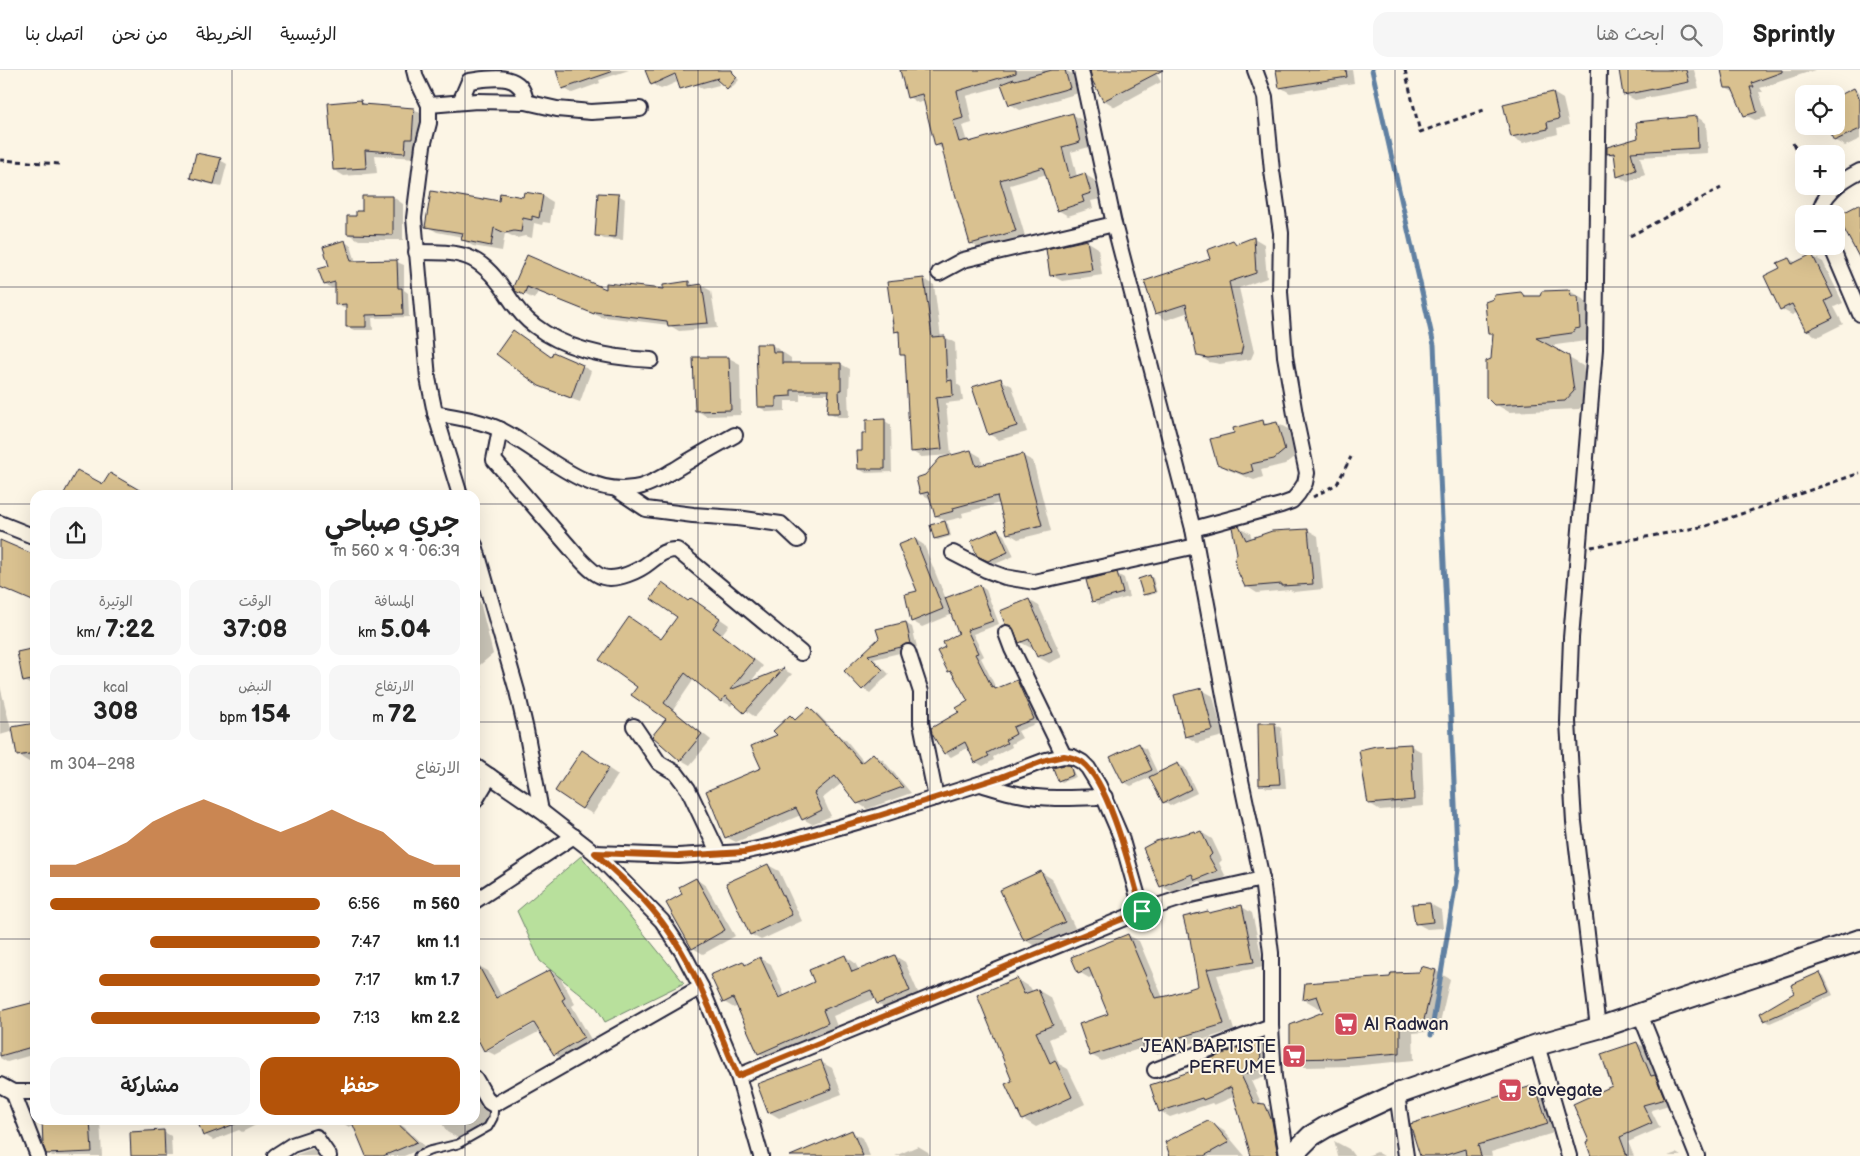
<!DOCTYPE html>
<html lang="ar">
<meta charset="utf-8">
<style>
body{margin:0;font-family:"Balsamiq Sans","Playpen Sans Arabic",sans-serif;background:#f6f6f6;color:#222;direction:rtl;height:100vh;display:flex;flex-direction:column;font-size:19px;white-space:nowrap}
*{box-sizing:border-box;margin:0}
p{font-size:16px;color:#767676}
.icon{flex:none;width:28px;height:28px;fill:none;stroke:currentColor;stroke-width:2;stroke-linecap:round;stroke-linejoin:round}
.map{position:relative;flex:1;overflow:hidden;direction:ltr}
.drawer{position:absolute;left:30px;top:420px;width:450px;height:635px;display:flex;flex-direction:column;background:#fff;border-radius:15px;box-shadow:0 5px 20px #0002;direction:rtl}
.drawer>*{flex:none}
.fabs{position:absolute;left:1795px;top:15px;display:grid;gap:10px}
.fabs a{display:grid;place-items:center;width:50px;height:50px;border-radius:10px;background:#fff;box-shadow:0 5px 20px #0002;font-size:25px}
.pin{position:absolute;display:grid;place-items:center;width:42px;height:42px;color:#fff;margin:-21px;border:2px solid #fff;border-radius:50%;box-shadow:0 1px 5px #0007}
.round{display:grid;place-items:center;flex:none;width:52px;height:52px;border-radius:15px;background:#f6f6f6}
.head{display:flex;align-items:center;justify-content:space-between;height:85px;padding:0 20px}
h1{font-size:28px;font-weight:600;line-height:38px}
.metrics{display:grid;grid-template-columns:repeat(3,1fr);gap:8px;height:85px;padding:5px 20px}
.metrics div{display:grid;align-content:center;border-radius:12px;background:#f6f6f6;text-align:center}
.metrics b{font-size:25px;font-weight:600}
.metrics small{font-size:14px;font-weight:400}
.metrics p{font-size:14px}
.chart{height:140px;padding:10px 20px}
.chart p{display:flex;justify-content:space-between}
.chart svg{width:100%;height:90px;margin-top:5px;fill:#b45309;opacity:.7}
.action{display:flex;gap:10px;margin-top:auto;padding:10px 20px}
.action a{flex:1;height:58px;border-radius:15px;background:#b45309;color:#fff;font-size:20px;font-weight:600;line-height:58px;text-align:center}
.action a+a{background:#f6f6f6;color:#222}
ul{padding:0 20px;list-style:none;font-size:16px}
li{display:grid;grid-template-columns:80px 60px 1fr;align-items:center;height:38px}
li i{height:12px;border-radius:6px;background:#b45309}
header{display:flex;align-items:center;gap:30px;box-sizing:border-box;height:70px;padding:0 25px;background:#fff;border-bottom:1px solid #e0e0e0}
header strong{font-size:24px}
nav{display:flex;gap:28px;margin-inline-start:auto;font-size:18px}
.search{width:350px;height:45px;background:#f6f6f6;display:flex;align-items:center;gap:12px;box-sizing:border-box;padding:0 18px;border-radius:15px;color:#767676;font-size:19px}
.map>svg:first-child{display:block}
.green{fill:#b8e09c;stroke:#6d816c}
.shadow{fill:#0003;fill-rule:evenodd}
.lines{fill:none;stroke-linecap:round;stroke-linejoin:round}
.stream{stroke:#6080a2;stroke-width:5}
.building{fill:#d9c190;stroke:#22223b}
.lane-casing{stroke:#22223b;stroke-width:11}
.street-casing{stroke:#22223b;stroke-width:18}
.secondary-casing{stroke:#22223b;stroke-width:24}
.path{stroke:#22223b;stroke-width:3;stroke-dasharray:5 4;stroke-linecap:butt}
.lane{stroke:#fcf5e5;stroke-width:7}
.street{stroke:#fcf5e5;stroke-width:14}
.secondary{stroke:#fcf5e5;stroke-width:20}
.route-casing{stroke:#fff;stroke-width:10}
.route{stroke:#b45309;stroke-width:6}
.grid{fill:none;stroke:#22223b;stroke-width:1;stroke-opacity:0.55}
.labels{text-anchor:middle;stroke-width:4;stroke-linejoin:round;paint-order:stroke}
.poi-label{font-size:18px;fill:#22223b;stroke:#fcf5e5;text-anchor:start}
</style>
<header>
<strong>Sprintly</strong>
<div class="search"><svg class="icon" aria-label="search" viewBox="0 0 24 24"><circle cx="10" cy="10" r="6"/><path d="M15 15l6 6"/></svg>ابحث هنا</div>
<nav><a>الرئيسية</a><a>الخريطة</a><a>من نحن</a><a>اتصل بنا</a></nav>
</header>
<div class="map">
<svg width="1860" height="1086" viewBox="0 0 1860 1086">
<rect width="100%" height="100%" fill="#fcf5e5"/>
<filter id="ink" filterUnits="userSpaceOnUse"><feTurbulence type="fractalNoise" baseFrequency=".02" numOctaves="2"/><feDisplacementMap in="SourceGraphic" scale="10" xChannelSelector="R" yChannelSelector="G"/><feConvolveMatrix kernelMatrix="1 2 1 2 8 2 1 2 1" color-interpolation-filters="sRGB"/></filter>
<g filter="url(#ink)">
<path class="green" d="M581 786 684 913 605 952 597 938 540 891 517 841Z"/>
<g class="shadow">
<path d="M557 0H629L599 10 600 13 572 23 563 18Z"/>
<path d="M646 0H672L677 12 661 19 652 14Z"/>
<path d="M690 0H715L719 15 703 19 695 14Z"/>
<path d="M726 0 730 1 739 10 730 19 727 18Z"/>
<path d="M902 0H1065L1074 5 1079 23 1020 40 1010 34 1002 16 966 26 972 53 962 56 967 72 970 73 1072 44 1082 50 1089 77 1071 82 1077 107 1084 104 1094 110 1100 129 1091 131 1093 138 1068 146 1058 140 1047 104 1010 115 1025 166 980 179 971 173 943 79 936 75 925 31 918 33 909 27Z"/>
<path d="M1091 0H1154L1161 12 1115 37 1104 30 1093 10Z"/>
<path d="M1277 0H1352L1354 13 1290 23 1280 17Z"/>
<path d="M1620 0H1694L1699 18 1635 30 1624 24Z"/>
<path d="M1722 0H1815L1760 18 1763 22H1759L1767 47 1755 50 1745 45 1735 23 1726 18Z"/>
<path d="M1854 19 1860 23V69L1845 76 1834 70 1836 56Z"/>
<path d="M1553 23 1563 29 1569 55 1557 58 1558 64 1523 73 1512 67Z"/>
<path d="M361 32 368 36 414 39 424 45 422 74H416L415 88 375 85 377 103 344 106 334 100Z"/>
<path d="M1697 47 1706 53 1708 83 1640 87 1645 105 1628 112 1618 106 1616 88 1608 83Z"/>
<path d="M220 90 227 94 221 117 198 111 191 107Z"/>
<path d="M525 123 543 126 553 132 550 153 543 152 542 155 534 153 532 168 525 166 517 168 505 163 502 181 473 176 463 170V167L437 162 426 156 484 131 500 132 524 129Z"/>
<path d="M618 125 625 129 623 170 604 169 597 165Z"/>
<path d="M393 127 403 134V170H359L348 164 363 142Z"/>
<path d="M1254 168 1264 174 1267 208 1239 218 1254 282 1251 289 1220 294 1209 292 1199 286 1189 242 1166 250 1156 243 1233 172 1238 174Z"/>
<path d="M1087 171 1098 178 1102 205 1062 211 1051 205Z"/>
<path d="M345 172 351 176 356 192H397L404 195V220L408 223 409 247 372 248 373 260H354L347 257V238H343L337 234 336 217 332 218 325 215 330 196Z"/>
<path d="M1812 186 1823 192 1843 233 1834 237 1843 254 1817 267 1807 260 1798 242 1792 245 1781 239V199L1789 189 1797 193Z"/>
<path d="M528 187 607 221H665L689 212 695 216 701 215 711 221 717 258 679 261 669 255 605 247 604 248 538 222 534 229 516 220Z"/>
<path d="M924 209 934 215 941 268 945 267 955 273 957 314 961 317 963 331 946 333 951 385 921 387 911 381 906 287 902 284 901 264 895 261Z"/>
<path d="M1570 221 1592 235 1589 267 1586 271 1548 276 1583 296 1588 330 1579 339 1509 342 1495 334 1492 289 1494 266 1489 263 1521 224 1527 227H1541Z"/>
<path d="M758 275H772L791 288V294H841L850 299 849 325H848L849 347H838L828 342 830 324H800V331H785V341L768 342 759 337Z"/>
<path d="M552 288 582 296 591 301 580 332 550 321 540 315Z"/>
<path d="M729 288 740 294 741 345 706 346 696 340Z"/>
<path d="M1001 310 1012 316 1027 362 999 370 989 364Z"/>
<path d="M885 351 891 355 892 402 866 403 859 399 868 364Z"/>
<path d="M1263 352 1269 355 1277 353 1288 359 1295 386 1285 394 1261 400 1263 407 1254 410 1229 400 1218 393 1235 364Z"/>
<path d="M971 381 981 387 983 396 1023 386 1033 391 1051 461 1018 469 1008 463 1000 433 962 443 963 447 946 451 936 446 931 429 921 424 925 406Z"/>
<path d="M945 452 948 454 951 466 938 470 935 469Z"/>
<path d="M1239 457 1250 463 1252 469 1308 460 1318 466 1323 519 1294 522 1290 520 1257 523 1246 516 1239 483Z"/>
<path d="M998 461 1004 465 1014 486 995 494 978 485Z"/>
<path d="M915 469 924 475 946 529 980 516 986 520 999 554 973 564 984 586 981 588 997 620 1017 611 1024 615 1040 652 1018 661 1022 668 1011 674 1012 677 993 687 994 690 983 696 976 692 969 677 951 687 945 683 961 643 970 631 954 604 949 601 947 577 961 564 953 544 922 557 912 551 919 522Z"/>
<path d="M1117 504 1124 508 1129 527 1100 535 1093 531Z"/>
<path d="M1150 507 1153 508 1157 523 1147 526 1144 524Z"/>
<path d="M662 513 689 532 700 535 729 555 722 564 763 596 749 614 784 600 792 604 755 647 734 632 731 636 722 631 694 609 673 640 711 670 690 695 681 690 668 649 638 616 662 570 679 546Z"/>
<path d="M475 529 480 532 493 584 475 599Z"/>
<path d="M1029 530 1039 536 1062 587 1049 593 1038 587 1034 577 1031 578 1020 572 1015 559 1006 554Z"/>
<path d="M905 553 912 557 917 577H913L908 581 874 589 889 604 870 623 863 619 846 602Z"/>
<path d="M35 579V614L31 615 24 611Z"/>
<path d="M475 608 483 617 475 623Z"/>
<path d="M0 616 11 659 35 654V691L29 692 19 686 14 661 0 665Z"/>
<path d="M1202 620 1213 626 1223 666 1197 673 1186 666Z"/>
<path d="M809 638 818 644 839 666 846 670 864 692 874 685 883 690 911 723 867 739 858 733 842 713 823 728 831 746 812 754 803 749 801 745 736 772 726 767 763 699 779 665 790 646 796 650Z"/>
<path d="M1274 654 1281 658 1286 718H1267L1261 714Z"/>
<path d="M1139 675 1146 679 1158 704 1178 694 1185 698 1197 723 1170 736 1164 732 1151 707 1131 716 1124 712Z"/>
<path d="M1411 676 1422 682 1424 736 1380 740 1369 733Z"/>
<path d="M593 688 618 705 593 744 582 738Z"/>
<path d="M1069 697 1072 699 1076 707 1062 712 1059 710Z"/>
<path d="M1195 762 1198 764 1201 762 1212 769 1222 790 1219 793 1226 807 1206 815 1200 811 1172 822 1161 816Z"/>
<path d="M768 795 779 801 802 851 761 870 750 864Z"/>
<path d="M1041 802 1052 809 1075 858 1035 876 1025 870Z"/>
<path d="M696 809 706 816 735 866 703 884 693 878 684 824Z"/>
<path d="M1430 834 1441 840 1443 858 1427 859 1416 853Z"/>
<path d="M1242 837 1252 843 1264 897 1217 905 1234 960 1156 984 1145 977 1102 991 1091 985 1110 945 1093 906 1089 908 1079 902 1128 865 1139 871 1163 928 1199 917 1191 864 1208 842 1212 844Z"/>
<path d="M845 886 855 893 859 900 895 886 905 892 920 927 888 940 878 934 876 928 833 946 838 959 770 989 759 983 738 936 734 938 724 932 743 892 747 895 760 888 771 894 785 927 816 913Z"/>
<path d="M477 895 488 901 502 927 549 901 560 907 575 934 572 936 593 973 564 990 554 984 540 961 495 985 485 980 475 962V896ZM539 949 540 951 488 980V977Z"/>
<path d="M1421 898 1436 901 1450 909 1438 961 1413 963 1414 990 1352 996 1305 997 1291 989 1324 943 1322 937 1319 938 1305 930 1306 915 1391 908 1420 903Z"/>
<path d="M1820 903 1824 906 1833 925 1770 953 1765 950Z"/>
<path d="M1017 909 1030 917 1033 922 1038 920 1051 928 1065 962 1049 969 1059 994 1068 999 1085 1034 1036 1057 1023 1049 1014 1011Z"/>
<path d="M35 933V984L7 992 0 988V943Z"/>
<path d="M1260 971 1270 977 1271 1004 1251 1011 1262 1035 1276 1042 1288 1086H1252L1235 1026 1214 1035 1212 1033 1170 1047 1160 1041 1193 1001Z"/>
<path d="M1637 973 1646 978 1658 1008 1664 1012 1673 1034 1651 1040 1660 1058 1628 1072 1634 1086H1593L1591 1071 1613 1017Z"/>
<path d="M821 992 832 998 842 1024 779 1048 769 1042Z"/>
<path d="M1535 1017 1548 1024 1560 1061 1491 1082 1492 1086H1422Z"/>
<path d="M476 1024 491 1049 458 1068 447 1062 440 1050H475Z"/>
<path d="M43 1050H100L102 1086H52L47 1083Z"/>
<path d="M198 1050H263L264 1051 242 1062 239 1060 213 1070 205 1065Z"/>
<path d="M338 1050 394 1051 404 1057 425 1077 404 1086H367L354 1055 349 1057Z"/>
<path d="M1213 1054 1224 1061 1245 1086H1172Z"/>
<path d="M164 1062 171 1066 172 1086H132Z"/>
<path d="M852 1062 862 1068 870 1086H792Z"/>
<path d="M1334 1071 1349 1079 1354 1086H1338Z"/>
<path d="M918 1076 928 1082 930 1086H895Z"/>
<path d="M312 1079 322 1086H296L295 1085Z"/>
<path d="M1377 1082 1384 1086H1367Z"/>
<path d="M1676 1083 1681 1086H1668Z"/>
</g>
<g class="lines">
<path class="stream" d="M1372 0 1434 275 1458 800 1431 965"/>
</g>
<g class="building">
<path d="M556 0H610L611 2 562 19Z"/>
<path d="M645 0H732L733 3 737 7 727 19 716 9 718 8 680 19 675 4 651 15Z"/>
<path d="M900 0H1016V3L957 21 963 48 953 51 959 72 968 70 969 72 1073 43 1080 72 1062 77 1070 108 1085 103 1091 123 1082 126 1084 132 1057 141 1043 97 1000 110 1016 161 970 174 954 120H952L941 74 935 76 922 24 907 28Z"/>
<path d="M1052 0H1065L1070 18 1009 35 1001 14 1014 9 1015 10Z"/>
<path d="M1090 0H1163L1103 31 1092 10Z"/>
<path d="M1276 0H1346L1347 7 1279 18Z"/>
<path d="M1619 0H1686L1689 12 1623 25Z"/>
<path d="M1721 0H1782V2L1752 13 1754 17H1750L1757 42 1744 46 1732 18H1725Z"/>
<path d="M1854 18 1860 29V59L1834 71 1826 56H1836V27Z"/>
<path d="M1553 22 1559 49 1547 52 1548 59 1511 67 1503 34Z"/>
<path d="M361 30 362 34 414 38 412 69H406L405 83 365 80 366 98 333 100 328 33Z"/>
<path d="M1697 46 1698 78 1631 82 1636 100 1617 107 1614 83 1607 84V77L1638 68 1636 52Z"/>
<path d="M196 83 221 88 214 114 190 108Z"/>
<path d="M431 121 483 130V128L499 131 500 123 523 127 524 122 543 125 539 148 532 146V150L523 148 521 162 514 161 505 163 494 158 491 176 461 170 463 163 425 157Z"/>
<path d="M598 123 619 124 616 167 595 166Z"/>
<path d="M362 126H393V165L347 164V146H356V141H362Z"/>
<path d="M1860 134V189L1837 146Z"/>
<path d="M1254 167 1256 203 1229 212 1243 275 1241 284 1208 288 1197 286 1186 234 1155 244 1144 211 1210 189 1207 180 1233 170 1236 174Z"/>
<path d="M345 170 351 191 397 190 398 218H402L403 244 366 245V257H346V234L335 235V212L324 215 318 199 329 196 323 177Z"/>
<path d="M1087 170 1092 200 1050 206 1046 179Z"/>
<path d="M1812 184 1833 227 1825 231 1833 248 1806 261 1792 234 1780 240 1764 206 1780 198 1777 193 1789 188 1792 194Z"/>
<path d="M527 185 606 219V213L663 219V215L689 211V216L702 214 708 253 668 256 667 251 595 242 594 244 527 217 524 225 515 221 513 217Z"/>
<path d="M924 208 932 267 945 266 947 311 952 310 953 326 936 328 942 379 910 382 905 285H900L899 261 894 262 887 212Z"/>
<path d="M1570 220 1571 226H1578L1580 258 1575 259 1572 263 1536 268 1569 286 1574 321 1565 331 1494 335 1486 327V291L1491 289 1493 264H1488L1485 232 1493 229 1494 225 1521 222 1524 226H1540L1542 221Z"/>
<path d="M513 260 551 287 553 282 583 295 571 328 539 316 496 284Z"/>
<path d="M756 274H772L773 282H782V293H841V320H839L840 343H827L829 320H791V326L776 327V337H758Z"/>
<path d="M693 287H729L731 340 695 341Z"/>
<path d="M1001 308 1017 356 988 365 972 317Z"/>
<path d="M885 349V399H858L857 381H862V363H866V350Z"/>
<path d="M1263 350 1264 355 1277 352 1285 380 1274 389 1251 394 1253 401 1243 404 1217 394 1210 369 1234 363 1233 358Z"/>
<path d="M971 380 976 396 1023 384 1042 455 1007 464 997 426 953 438 954 441 935 446 928 422 920 424 916 408 925 405 940 388Z"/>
<path d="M77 400 103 414 110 403 148 425H63Z"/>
<path d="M945 451 949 465 934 469 930 455Z"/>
<path d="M1239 455 1246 470 1272 461 1308 459 1313 514 1282 516V514L1245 517 1237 500 1235 488 1237 483 1232 457Z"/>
<path d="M998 459 1008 482 988 491 977 486 971 471Z"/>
<path d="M915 468 943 539 911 552 905 524 917 521 898 475Z"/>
<path d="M0 470 35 485V532L0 517Z"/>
<path d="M1117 502 1123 523 1092 532 1086 510Z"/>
<path d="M1150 505 1155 522 1143 525 1138 509Z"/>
<path d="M662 512 688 531 691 528 720 548 713 558 754 590 730 620 784 598 744 643 725 626 721 632 685 603 664 633 702 664 680 691 652 666 666 649 631 625 637 617 599 590 629 547 661 569 677 547 651 529Z"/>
<path d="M980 515 993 551 967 560 978 583 975 584 992 617 994 616 995 619 1017 610 1034 649 1013 657 1016 664 1005 670 1007 673 987 683 989 686 975 693 965 672 944 684 932 664 931 658 959 642 956 638 968 631 951 601 948 602 937 581 945 577 943 572 959 563H958L945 528Z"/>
<path d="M1029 529 1052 581 1037 587 1029 569 1019 573 1014 560 1011 556 1005 554 1000 541Z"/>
<path d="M906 552 911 574H906L901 577 868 585 883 600 862 620 844 601 879 568 876 559Z"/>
<path d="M35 578V609L23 612 17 582Z"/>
<path d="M1202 618 1213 660 1185 667 1174 625Z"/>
<path d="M809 637 835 664 836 663 861 693 873 683 903 717 857 734 835 706 814 723 822 740 802 750 796 738 725 768 706 721 761 698 751 676 777 665 773 661 790 645 795 650Z"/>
<path d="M35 653V683L17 686 12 657Z"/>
<path d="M1258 653H1275L1280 714 1259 715Z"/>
<path d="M1139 673 1152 700 1123 713 1110 687Z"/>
<path d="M1411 674 1414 730 1368 734 1359 680 1376 676Z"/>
<path d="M582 680 609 698 582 739 555 721Z"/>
<path d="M1178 693 1191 719 1163 733 1149 707Z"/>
<path d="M1064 695H1070L1073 705 1058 711 1053 698Z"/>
<path d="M1195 761 1196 763 1201 761 1212 784 1209 787 1217 801 1195 810 1192 804 1160 817 1143 778 1156 771Z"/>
<path d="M768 794 792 845 750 865 726 813Z"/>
<path d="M1041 801 1065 852 1024 871 1000 820Z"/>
<path d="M696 808 725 860 692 879 666 833 682 824 679 817Z"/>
<path d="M1430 833 1433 852 1415 854 1412 834Z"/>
<path d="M1242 835 1254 892 1207 899 1224 954 1144 978 1142 969 1090 986 1079 954 1108 944 1089 898 1078 903 1071 887 1128 864 1155 928 1167 926 1198 916 1189 863H1187L1183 847 1208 841 1209 843Z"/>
<path d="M845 885 852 902 895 885 910 921 877 934 871 920 823 940 828 953 758 984 733 928 723 933 710 905 743 891 745 895 760 887 779 928 814 912 809 900Z"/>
<path d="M475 889 496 928 550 900 565 928 562 930 584 967 554 985 534 953 484 981 475 964Z"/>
<path d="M1421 896 1436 900 1423 954 1400 955V983L1337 988 1290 989V955L1323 942 1317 926 1303 930 1305 913 1390 907 1391 903 1419 902Z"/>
<path d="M1820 902 1829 922 1764 951 1760 943 1794 923 1791 915Z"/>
<path d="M1017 908 1024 924 1038 919 1053 955 1036 962 1050 993 1055 990 1072 1027 1022 1050 1005 1014 1012 1011 977 925Z"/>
<path d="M35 932V976L0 986V941Z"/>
<path d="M1260 970 1261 998 1241 1005 1254 1033 1265 1034 1272 1051 1278 1086H1251L1231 1017 1213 1026 1203 1030 1202 1028 1159 1042 1150 1015 1192 1001 1190 996Z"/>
<path d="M1637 972 1651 1006 1655 1005 1665 1029 1643 1035 1652 1053 1620 1067 1627 1086H1591L1586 1072 1589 1071 1573 1034 1612 1016 1601 984Z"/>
<path d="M821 990 832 1019 768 1043 757 1014Z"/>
<path d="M1535 1015 1548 1054 1478 1075 1481 1086H1466L1465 1079 1443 1086H1420L1410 1054Z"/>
<path d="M42 1050H90L92 1082 46 1084 43 1076Z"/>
<path d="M197 1050H242L243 1051 203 1066Z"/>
<path d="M351 1050H394L417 1072 383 1086H366Z"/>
<path d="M1208 1051 1213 1053 1229 1072 1204 1086H1170L1165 1072Z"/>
<path d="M164 1060 165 1086H131L130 1062Z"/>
<path d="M852 1060 863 1086H790Z"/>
</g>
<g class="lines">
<g class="lane-casing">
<path id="lane" d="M418 1086 429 1081 458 1074 488 1057 493 1048 494 1034"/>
</g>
<g class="street-casing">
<g id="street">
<path d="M414 0 416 8 429 35V53L423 76 414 148 428 308 435 343 460 425"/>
<path d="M1081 0 1114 154 1193 459 1232 668 1262 809 1271 883V956L1274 1007 1287 1086"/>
<path d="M460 32 469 11C492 8 522 1 526 32"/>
<path d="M429 35 477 31 526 32 557 39 591 42 640 39"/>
<path d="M1819 144C1823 123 1842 110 1860 101"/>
<path d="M1831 176 1860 244"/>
<path d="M416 182C461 182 478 182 505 221 513 234 522 247 535 256 567 281 611 288 651 290"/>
<path d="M939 203 963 190 1114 154"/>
<path d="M435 343C457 348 481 350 501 360 543 381 584 426 634 418 649 416 663 406 676 399 695 387 715 376 735 365"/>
<path d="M500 359 494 390 578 487C585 494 593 504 603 507 617 511 639 501 650 492 659 485 666 479 677 480L801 583"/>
<path d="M616 419 646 439 693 445 737 448 781 454 798 470"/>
<path d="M0 453 35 467"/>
<path d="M1193 459 1281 435 1292 431 1298 424 1305 413 1307 403 1297 356 1285 286 1280 222 1281 163 1272 101 1265 27 1255 0"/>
<path d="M475 475 517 621 526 660 541 741"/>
<path d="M953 483 986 500 1005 507 1034 512 1196 476"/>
<path d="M1006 563 1012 579 1064 686"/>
<path d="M908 582 921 622V653L936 728"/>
<path d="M634 656 659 693 676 703 688 719 719 784"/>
<path d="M475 696 541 741 595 783 662 851 683 883 701 917 738 1006 761 1086"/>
<path d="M980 714C992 717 1005 722 1018 724 1046 730 1076 728 1105 727"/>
<path d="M475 731 490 706"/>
<path d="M595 783 678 786 743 782 772 776 878 746 1001 707 1046 690 1064 686 1073 687 1082 692 1088 698 1099 716 1121 767 1142 841"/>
<path d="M475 831 574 766"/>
<path d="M1640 944 1697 1086"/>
<path d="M1598 958 1574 752 1568 652 1571 568 1595 279 1599 0"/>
<path d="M1537 975 1569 1086"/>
<path d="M1155 1000 1271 956"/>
<path d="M738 1006 1142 841 1191 825 1262 809"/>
<path d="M475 1008 489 1032 492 1034 497 1033 701 917"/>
<path d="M0 1015 13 1022 38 1086"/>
<path d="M13 1022H35"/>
<path d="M1397 1024 1406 1086"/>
<path d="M275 1086 292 1075 316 1067 329 1086"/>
</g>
</g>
<g class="secondary-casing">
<path id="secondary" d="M1291 1086 1311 1066 1326 1057 1397 1024 1537 975 1598 958 1860 870"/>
</g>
<g class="path">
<path d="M1405 0 1420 62 1484 40"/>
<path d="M1793 73 1804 98"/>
<path d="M0 90 60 94"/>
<path d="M1630 166 1721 118"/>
<path d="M1313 427 1337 414 1351 387"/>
<path d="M1591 477 1706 456 1860 403"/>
</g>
<use href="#lane" class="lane"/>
<use href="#street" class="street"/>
<use href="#secondary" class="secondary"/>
</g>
</g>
<g class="lines" filter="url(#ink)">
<g class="route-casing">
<path id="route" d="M1064 686C1070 687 1076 688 1082 692 1110 713 1132 806 1142 841L738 1006C715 953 697 898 662 852 643 826 618 805 595 783L678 786 744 782 772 776 878 746 1001 707 1046 690Z"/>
</g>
<use href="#route" class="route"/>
</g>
<path class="grid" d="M232 0V425M465 0V425M698 0V1086M930 0V1086M1162 0V1086M1395 0V1086M1628 0V1086M0 217H1860M0 434H35M475 434H1860M0 652H35M475 652H1860M0 869H35M475 869H1860M232 1050V1086M465 1050V1086"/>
<defs>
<g id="supermarket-square" transform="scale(1.25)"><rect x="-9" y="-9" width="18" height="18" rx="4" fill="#d1495b" stroke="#fcf5e5"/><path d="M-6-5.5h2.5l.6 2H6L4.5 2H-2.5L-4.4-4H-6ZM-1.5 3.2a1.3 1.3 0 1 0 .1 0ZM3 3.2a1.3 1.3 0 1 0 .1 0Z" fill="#fff"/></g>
</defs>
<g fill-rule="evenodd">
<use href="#supermarket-square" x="1346" y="954"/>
<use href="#supermarket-square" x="1294" y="986"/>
<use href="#supermarket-square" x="1510" y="1020"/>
</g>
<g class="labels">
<g class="poi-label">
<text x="1364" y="960">Al Radwan</text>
<text x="1276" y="982" text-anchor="end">JEAN BAPTISTE<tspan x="1276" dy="21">PERFUME</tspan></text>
<text x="1528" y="1026">savegate</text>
</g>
</g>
</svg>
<div class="fabs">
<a><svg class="icon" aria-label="locate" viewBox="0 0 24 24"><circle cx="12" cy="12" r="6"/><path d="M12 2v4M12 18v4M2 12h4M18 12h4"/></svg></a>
<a>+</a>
<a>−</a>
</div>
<div class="pin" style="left:1142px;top:841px;background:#1e9e55"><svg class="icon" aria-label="arrive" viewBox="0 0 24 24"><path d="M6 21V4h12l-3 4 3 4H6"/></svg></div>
<section class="drawer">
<div class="head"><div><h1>جري صباحي</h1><p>06:39 · 9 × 560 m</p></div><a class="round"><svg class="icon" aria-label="share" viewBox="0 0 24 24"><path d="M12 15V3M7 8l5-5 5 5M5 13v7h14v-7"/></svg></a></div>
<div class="metrics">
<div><p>المسافة</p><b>5.04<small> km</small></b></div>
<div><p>الوقت</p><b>37:08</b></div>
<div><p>الوتيرة</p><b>7:22<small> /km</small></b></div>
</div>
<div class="metrics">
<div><p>الارتفاع</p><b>72<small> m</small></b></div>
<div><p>النبض</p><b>154<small> bpm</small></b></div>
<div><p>kcal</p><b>308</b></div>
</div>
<div class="chart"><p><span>الارتفاع</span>298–304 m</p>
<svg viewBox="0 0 160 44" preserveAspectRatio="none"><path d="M0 44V38L10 38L20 33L30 27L40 17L50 11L60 6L70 11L80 17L90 22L100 17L110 11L120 17L130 22L140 33L150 38L160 38V44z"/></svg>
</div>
<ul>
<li><b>560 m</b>6:56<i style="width:100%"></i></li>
<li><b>1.1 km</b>7:47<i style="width:63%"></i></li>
<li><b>1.7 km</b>7:17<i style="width:82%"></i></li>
<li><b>2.2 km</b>7:13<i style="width:85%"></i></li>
</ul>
<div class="action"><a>حفظ</a><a>مشاركة</a></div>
</section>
</div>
